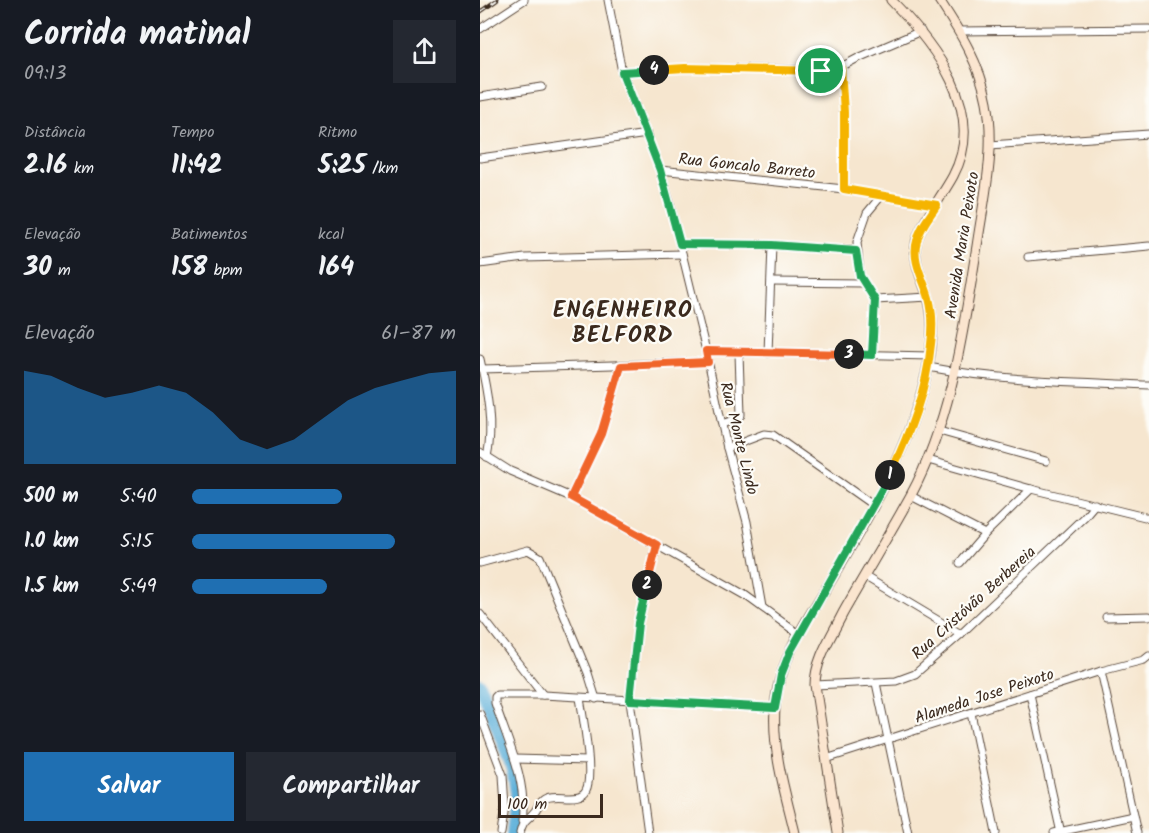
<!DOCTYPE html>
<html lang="pt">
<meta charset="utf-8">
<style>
body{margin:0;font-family:Kalam,sans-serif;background:#242831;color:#f1f3f6;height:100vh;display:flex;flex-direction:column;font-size:22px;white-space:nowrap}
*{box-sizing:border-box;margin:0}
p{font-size:20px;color:#9ea1a6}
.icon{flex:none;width:33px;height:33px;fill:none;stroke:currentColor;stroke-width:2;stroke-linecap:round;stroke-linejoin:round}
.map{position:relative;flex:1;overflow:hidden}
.details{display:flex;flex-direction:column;background:#171b24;width:480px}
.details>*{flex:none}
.scale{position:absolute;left:18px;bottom:15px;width:105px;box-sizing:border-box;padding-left:6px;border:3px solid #3b2a1e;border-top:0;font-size:16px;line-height:21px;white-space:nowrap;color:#3b2a1e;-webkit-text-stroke:4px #fdfcf7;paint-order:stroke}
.pin{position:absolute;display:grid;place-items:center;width:51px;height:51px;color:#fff;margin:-26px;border:3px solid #fff;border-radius:50%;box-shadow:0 2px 6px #0007}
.km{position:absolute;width:30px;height:30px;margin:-15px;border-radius:50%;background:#222;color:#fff;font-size:16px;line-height:30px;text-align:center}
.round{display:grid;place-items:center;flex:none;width:63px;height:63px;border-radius:0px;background:#242831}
.summary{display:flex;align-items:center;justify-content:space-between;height:102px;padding:0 24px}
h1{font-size:33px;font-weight:800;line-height:45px}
.metrics{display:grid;grid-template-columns:repeat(3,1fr);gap:9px;height:102px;padding:6px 24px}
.metrics div{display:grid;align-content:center}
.metrics b{font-size:26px;font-weight:800}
.metrics small{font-size:16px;font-weight:400}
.metrics p{font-size:16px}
.chart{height:168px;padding:12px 24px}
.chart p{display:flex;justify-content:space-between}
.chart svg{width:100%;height:108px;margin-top:6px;fill:#1f6fb2;opacity:.7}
.action{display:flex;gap:12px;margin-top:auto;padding:12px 24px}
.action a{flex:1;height:69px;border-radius:0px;background:#1f6fb2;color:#fff;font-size:24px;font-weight:800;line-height:69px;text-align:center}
.action a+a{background:#242831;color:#f1f3f6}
ul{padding:0 24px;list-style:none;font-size:20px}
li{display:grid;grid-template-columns:96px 72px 1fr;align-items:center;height:45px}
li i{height:15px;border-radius:8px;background:#1f6fb2}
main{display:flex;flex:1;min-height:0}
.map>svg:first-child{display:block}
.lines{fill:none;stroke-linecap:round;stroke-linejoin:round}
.river{stroke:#5fb1da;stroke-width:12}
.street-casing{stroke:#574639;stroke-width:9}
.secondary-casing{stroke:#574639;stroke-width:11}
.street{stroke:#fff;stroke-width:7}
.secondary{stroke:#fbe5cf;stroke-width:9}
.rail-casing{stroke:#3b2a1e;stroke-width:4.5}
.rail{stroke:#fdfcf7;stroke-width:2;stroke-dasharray:7;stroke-linecap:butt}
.split-1-casing{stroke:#fff;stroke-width:12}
.split-2-casing{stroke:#fff;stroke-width:12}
.split-3-casing{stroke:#fff;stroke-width:12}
.split-4-casing{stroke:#fff;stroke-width:12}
.split-5-casing{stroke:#fff;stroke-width:12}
.split-1{stroke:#f5b400;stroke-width:8}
.split-2{stroke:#22a559;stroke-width:8}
.split-3{stroke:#f0652b;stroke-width:8}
.split-4{stroke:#22a559;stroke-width:8}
.split-5{stroke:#f5b400;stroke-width:8}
.labels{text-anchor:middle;stroke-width:4.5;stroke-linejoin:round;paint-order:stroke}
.street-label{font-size:16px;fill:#3b2a1e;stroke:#fdfcf7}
.district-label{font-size:22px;font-weight:bold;letter-spacing:1.5px;fill:#3b2a1e;stroke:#fdfcf7}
</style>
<main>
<section class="details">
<div class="summary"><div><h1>Corrida matinal</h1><p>09:13</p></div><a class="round"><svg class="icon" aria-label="share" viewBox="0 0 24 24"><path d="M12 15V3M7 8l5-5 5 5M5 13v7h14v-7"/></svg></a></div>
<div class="metrics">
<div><p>Distância</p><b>2.16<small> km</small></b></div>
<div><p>Tempo</p><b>11:42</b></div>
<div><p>Ritmo</p><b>5:25<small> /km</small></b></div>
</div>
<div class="metrics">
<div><p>Elevação</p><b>30<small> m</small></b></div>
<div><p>Batimentos</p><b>158<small> bpm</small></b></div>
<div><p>kcal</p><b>164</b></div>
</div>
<div class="chart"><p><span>Elevação</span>61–87 m</p>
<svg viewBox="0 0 160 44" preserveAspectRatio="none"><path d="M0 44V6L10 8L20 13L30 17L40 15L50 12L60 15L70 23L80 34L90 38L100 34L110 26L120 18L130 13L140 10L150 7L160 6V44z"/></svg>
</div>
<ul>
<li><b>500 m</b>5:40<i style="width:57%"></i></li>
<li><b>1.0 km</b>5:15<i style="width:77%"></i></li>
<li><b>1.5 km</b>5:49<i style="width:51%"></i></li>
</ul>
<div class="action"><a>Salvar</a><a>Compartilhar</a></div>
</section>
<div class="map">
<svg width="669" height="833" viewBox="0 0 669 833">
<rect width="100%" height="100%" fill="#fdfcf7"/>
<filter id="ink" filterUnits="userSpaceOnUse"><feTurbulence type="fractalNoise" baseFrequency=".0167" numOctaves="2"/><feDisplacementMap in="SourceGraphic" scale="12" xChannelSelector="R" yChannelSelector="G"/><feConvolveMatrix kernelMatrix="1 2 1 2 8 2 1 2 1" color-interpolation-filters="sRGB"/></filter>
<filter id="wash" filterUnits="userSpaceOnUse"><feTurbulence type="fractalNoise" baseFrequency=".008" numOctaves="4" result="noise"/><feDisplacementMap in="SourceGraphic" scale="24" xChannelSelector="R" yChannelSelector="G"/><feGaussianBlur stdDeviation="1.35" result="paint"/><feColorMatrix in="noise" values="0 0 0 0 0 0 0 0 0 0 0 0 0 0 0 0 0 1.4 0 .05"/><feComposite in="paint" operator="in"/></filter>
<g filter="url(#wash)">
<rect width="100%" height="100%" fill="#f6e6cf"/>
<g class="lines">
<path class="river" d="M0 684 31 766 36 793 32 833"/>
</g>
</g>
<g filter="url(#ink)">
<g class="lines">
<g class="street-casing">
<g id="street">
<path d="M128 0 142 72 180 170 189 200 226 351 247 448 267 522 282 607"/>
<path d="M0 29 44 0"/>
<path d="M480 31 669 29"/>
<path d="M361 67 364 112V189"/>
<path d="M142 72 205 68 347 70 361 67 378 58 441 31"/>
<path d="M0 97 62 87"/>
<path d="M510 145 669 134"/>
<path d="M0 158 167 134"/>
<path d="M180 170 364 189 457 205"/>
<path d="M200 244 292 245 377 251"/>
<path d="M548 257 669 246"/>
<path d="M0 264 45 258 202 254"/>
<path d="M292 282 383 283"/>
<path d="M395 300 449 297"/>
<path d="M226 351 450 356"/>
<path d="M288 353 292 245"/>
<path d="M392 355 395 300 380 276 377 242 387 213 402 195"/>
<path d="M0 359C7 390 14 426 7 457"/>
<path d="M448 367C521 381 595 382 669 385"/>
<path d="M2 369 228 362"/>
<path d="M242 424 256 419 261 415 259 353"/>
<path d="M459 431 566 461"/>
<path d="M247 448 284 434 293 435 394 506"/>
<path d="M0 452 30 471 91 497 265 595 320 635"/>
<path d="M448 460 551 489 669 518"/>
<path d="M431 496 505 534"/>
<path d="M91 497 121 434 141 366"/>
<path d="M0 563 48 550 60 557 108 673 116 699"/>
<path d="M480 563 505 534 551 489"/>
<path d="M384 576 481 634"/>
<path d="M0 614 63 695"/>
<path d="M626 617 669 616"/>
<path d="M621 671 657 833"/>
<path d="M396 683 428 833"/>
<path d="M335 685 416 681 435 674 481 634 604 517 615 504"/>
<path d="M550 694 581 833"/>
<path d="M491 713 516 833"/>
<path d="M0 714 23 775 25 807 21 833"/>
<path d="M35 759 108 761"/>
<path d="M346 759 621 671 664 660 669 656"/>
<path d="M42 821C48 781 27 740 15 703V697L17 695H63L295 708"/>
<path d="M40 833C43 819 47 821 55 811 58 807 59 803 63 800 74 791 99 804 106 790 114 775 103 717 100 698"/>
<path d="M168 833 150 700 158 623 177 545"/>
<path d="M574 833 653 816"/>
</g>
</g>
<g class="secondary-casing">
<g id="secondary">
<path d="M315 833C305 792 292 750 295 708 298 658 332 613 356 572 390 514 424 456 442 391 450 362 457 327 448 297 443 280 433 263 436 244 438 228 464 193 473 176 508 111 454 44 411 0"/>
<path d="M358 833 335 685C335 660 352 635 363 613 385 574 409 535 431 495 472 418 483 331 497 246 504 198 516 150 507 102 500 64 480 32 459 0"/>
</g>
</g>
<use href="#street" class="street"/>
<use href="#secondary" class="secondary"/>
<g class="rail-casing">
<path id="rail" d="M0 12 17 0"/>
</g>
<use href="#rail" class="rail"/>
</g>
</g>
<g class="lines" filter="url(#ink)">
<g class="split-1-casing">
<path id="split-1" d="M341 71 361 67 364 112V189L457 205C450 216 440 227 437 241 431 260 444 280 449 298 453 313 453 329 451 344 447 390 429 434 410 475"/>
</g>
<g class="split-2-casing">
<path id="split-2" d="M167 585 158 623 150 700 295 708 301 675 310 652 410 475"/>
</g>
<g class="split-3-casing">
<path id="split-3" d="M167 585 177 545 91 497 121 434 141 366 228 362 226 351 369 354"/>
</g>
<g class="split-4-casing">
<path id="split-4" d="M174 70 142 72 180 170 200 244 292 245 376 251 380 276 395 300 392 355 369 354"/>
</g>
<g class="split-5-casing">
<path id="split-5" d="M174 70 205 68 341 71"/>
</g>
<use href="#split-1" class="split-1"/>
<use href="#split-2" class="split-2"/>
<use href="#split-3" class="split-3"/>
<use href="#split-4" class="split-4"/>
<use href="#split-5" class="split-5"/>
</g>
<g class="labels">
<g class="street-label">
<text transform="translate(267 165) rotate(6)" y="6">Rua Goncalo Barreto</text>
<text transform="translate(481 245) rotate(-81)" y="6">Avenida Maria Peixoto</text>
<text transform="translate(260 438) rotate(76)" y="6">Rua Monte Lindo</text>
<text transform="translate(493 602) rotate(-42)" y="6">Rua Cristóvão Berbereia</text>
<text transform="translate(504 695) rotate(-18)" y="6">Alameda Jose Peixoto</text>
</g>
<g class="district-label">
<text x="143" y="317">ENGENHEIRO<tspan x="143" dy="25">BELFORD</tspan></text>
</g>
</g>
</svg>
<div class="scale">100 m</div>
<div class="pin" style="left:341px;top:71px;background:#1e9e55"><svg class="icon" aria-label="arrive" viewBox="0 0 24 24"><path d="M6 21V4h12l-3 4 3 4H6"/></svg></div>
<b class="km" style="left:410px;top:475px">1</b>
<b class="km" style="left:167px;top:585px">2</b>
<b class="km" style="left:369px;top:354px">3</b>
<b class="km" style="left:174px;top:70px">4</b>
</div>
</main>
